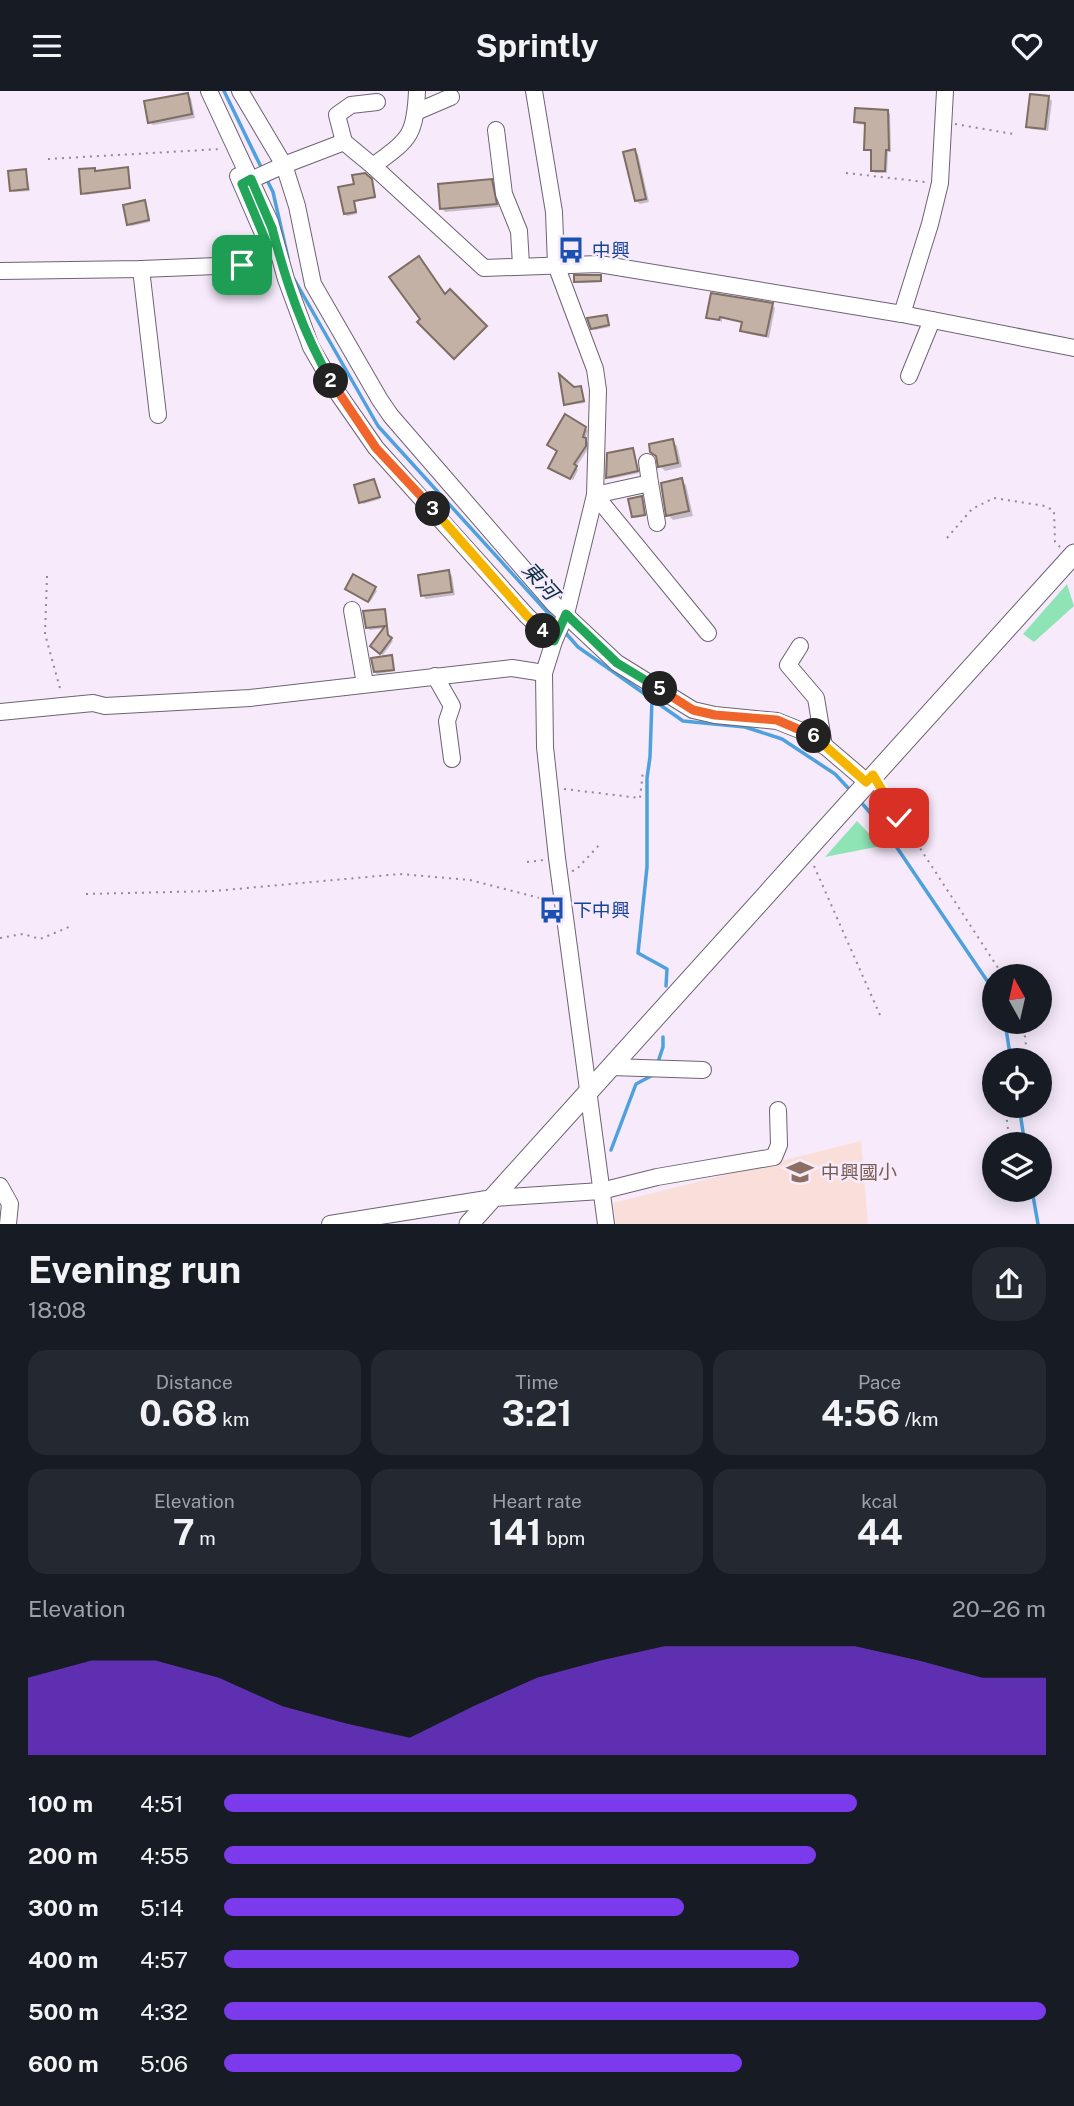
<!DOCTYPE html>
<meta charset="utf-8">
<style>
body{margin:0;font-family:"Public Sans","Noto Sans TC",sans-serif;background:#242831;color:#f1f3f6;height:100vh;display:flex;flex-direction:column;font-size:26px;white-space:nowrap}
*{box-sizing:border-box;margin:0}
p{font-size:23px;color:#9ea1a6}
.icon{flex:none;width:38px;height:38px;fill:none;stroke:currentColor;stroke-width:2;stroke-linecap:round;stroke-linejoin:round}
.map{position:relative;height:1133px;overflow:hidden}
.panel{display:flex;flex-direction:column;background:#171b24;flex:1}
.panel>*{flex:none}
.needle{width:46px;rotate:352deg}
.fabs{position:absolute;left:982px;top:873px;display:grid;gap:14px}
.fabs a{display:grid;place-items:center;width:70px;height:70px;border-radius:50%;background:#171b24;box-shadow:0 4px 18px #0003;font-size:35px}
.pin{position:absolute;display:grid;place-items:center;width:60px;height:60px;color:#fff;margin:-30px;border-radius:14px;box-shadow:0 4px 10px #0006}
.km{position:absolute;width:35px;height:35px;margin:-18px;border-radius:50%;background:#222;color:#fff;font-size:19px;line-height:35px;text-align:center}
.round{display:grid;place-items:center;flex:none;width:74px;height:74px;border-radius:28px;background:#242831}
.overview{display:flex;align-items:center;justify-content:space-between;height:119px;padding:0 28px}
h1{font-size:38px;font-weight:700;line-height:52px}
.metrics{display:grid;grid-template-columns:repeat(3,1fr);gap:10px;height:119px;padding:7px 28px}
.metrics div{display:grid;align-content:center;border-radius:18px;background:#242831;text-align:center}
.metrics b{font-size:35px;font-weight:700}
.metrics small{font-size:19px;font-weight:400}
.metrics p{font-size:19px}
.chart{height:196px;padding:14px 28px}
.chart p{display:flex;justify-content:space-between}
.chart svg{width:100%;height:126px;margin-top:7px;fill:#7c3aed;opacity:.7}
ul{padding:0 28px;list-style:none;font-size:23px}
li{display:grid;grid-template-columns:112px 84px 1fr;align-items:center;height:52px}
li i{height:18px;border-radius:9px;background:#7c3aed}
header{display:flex;justify-content:space-between;align-items:center;height:91px;padding:0 28px;background:#171b24;font-size:32px;font-weight:700}
.map>svg:first-child{display:block}
.education{fill:#f9ded9}
.green{fill:#8fe4b6}
.shadow{fill:#0003}
.lines{fill:none;stroke-linecap:round;stroke-linejoin:round}
.stream{stroke:#4ea1dd;stroke-width:3.5}
.building{fill:#c3b1a6;stroke:#7d6d62;stroke-width:2}
.minor-casing{stroke:#6e6372;stroke-width:18}
.major-casing{stroke:#6e6372;stroke-width:21}
.path{stroke:#928996;stroke-width:2;stroke-dasharray:2 5;stroke-linecap:butt}
.minor{stroke:#fff;stroke-width:16}
.major{stroke:#fff;stroke-width:19}
.split-1-casing{stroke:#fff;stroke-width:14}
.split-2-casing{stroke:#fff;stroke-width:14}
.split-3-casing{stroke:#fff;stroke-width:14}
.split-4-casing{stroke:#fff;stroke-width:14}
.split-5-casing{stroke:#fff;stroke-width:14}
.split-6-casing{stroke:#fff;stroke-width:14}
.split-7-casing{stroke:#fff;stroke-width:14}
.split-1{stroke:#22a559;stroke-width:9}
.split-2{stroke:#22a559;stroke-width:9}
.split-3{stroke:#f0652b;stroke-width:9}
.split-4{stroke:#f5b400;stroke-width:9}
.split-5{stroke:#22a559;stroke-width:9}
.split-6{stroke:#f0652b;stroke-width:9}
.split-7{stroke:#f5b400;stroke-width:9}
.labels{text-anchor:middle;stroke-width:5;stroke-linejoin:round;paint-order:stroke}
.transit-label{font-size:19px;fill:#164399;stroke:#f6eafb;text-anchor:start}
.education-label{font-size:19px;fill:#785e54;stroke:#f6eafb;text-anchor:start}
.water-label{font-size:21px;font-style:italic;fill:#092e46;stroke:#f6eafb}
</style>
<header><svg class="icon" aria-label="menu" viewBox="0 0 24 24"><path d="M4 6h16M4 12h16M4 18h16"/></svg>Sprintly<svg class="icon" aria-label="heart" viewBox="0 0 24 24"><path d="M12 20l-8-8c-3-5 5-10 8-4 3-6 11-1 8 4z"/></svg></header>
<div class="map">
<svg width="1074" height="1133" viewBox="0 0 1074 1133">
<rect width="100%" height="100%" fill="#f6eafb"/>
<path class="education" d="M861 1050 868 1133H616L613 1112Z"/>
<g class="green">
<path d="M1067 493 1074 515 1034 551 1023 543Z"/>
<path d="M857 730 881 755 825 766Z"/>
</g>
<g class="shadow">
<path d="M188 4 191 7 195 27 153 34 149 31Z"/>
<path d="M1048 7 1052 10 1048 40 1031 38 1028 35Z"/>
<path d="M888 21 890 23 891 61H888L887 82H875L873 79V61L866 58V34L858 33 856 31Z"/>
<path d="M634 60 638 63 649 111 640 113 636 110Z"/>
<path d="M127 78 131 98 85 104 83 102 94 79 97 81Z"/>
<path d="M26 80 30 100 14 101 12 99Z"/>
<path d="M364 84 373 92 376 107 355 111 357 123 347 125 345 122Z"/>
<path d="M491 90 495 94 499 116 445 121 442 117Z"/>
<path d="M144 111 150 131 131 135 129 133Z"/>
<path d="M600 186 602 191 578 192 576 190Z"/>
<path d="M450 200 486 237 455 267 419 231Z"/>
<path d="M772 214 775 217 769 247 745 242 742 240 744 232 722 227V231L708 226Z"/>
<path d="M606 225 610 236 595 239 593 237Z"/>
<path d="M581 297 585 312 567 314 566 313 573 298Z"/>
<path d="M585 337 588 340 585 349 588 352V358L576 376 578 379 573 389 553 379Z"/>
<path d="M672 350 677 355 682 376 665 380 660 375Z"/>
<path d="M632 359 639 382 610 388 608 386Z"/>
<path d="M681 389 686 394 693 425 673 429 668 424Z"/>
<path d="M374 390 380 408 363 413 361 411Z"/>
<path d="M641 407 646 425 636 427 634 425Z"/>
<path d="M449 481 452 485 455 504 426 508 422 504Z"/>
<path d="M375 498 377 500 370 511 349 499Z"/>
<path d="M384 520 389 547 393 550 383 564 372 555 386 537 370 539 368 537Z"/>
<path d="M391 566 395 580 377 583 375 581Z"/>
</g>
<g class="lines">
<g class="stream">
<path d="M224 0 263 80"/>
<path d="M266 87 273 101 288 167"/>
<path d="M294 188 378 335 558 533"/>
<path d="M563 539 578 556 683 630 745 636 782 648 835 683 850 699"/>
<path d="M652 608 650 666 647 687V776L638 862 667 878 666 895"/>
<path d="M860 710 885 739 994 900"/>
<path d="M1005 931 1011 970"/>
<path d="M658 971 663 956V946"/>
<path d="M1019 1015 1025 1054"/>
<path d="M611 1059 636 993 653 984 654 982"/>
<path d="M1032 1099 1038 1133"/>
</g>
</g>
<g class="building">
<path d="M188 2 192 23 148 32 144 10Z"/>
<path d="M1030 3 1049 5 1045 38 1026 36Z"/>
<path d="M855 17 888 19 889 59H886L885 80H871V59H864L865 32 854 31Z"/>
<path d="M635 58 646 108 635 110 623 61Z"/>
<path d="M128 76 130 97 81 103 79 78 95 77V80Z"/>
<path d="M26 78 28 98 10 100 8 80Z"/>
<path d="M365 82 372 88 375 106 354 110 356 121 344 123 338 96 354 93 352 84Z"/>
<path d="M492 88 497 113 440 118 438 93Z"/>
<path d="M145 109 149 129 127 134 123 114Z"/>
<path d="M419 165 445 203 450 198 487 235 454 268 417 231 420 228 389 186Z"/>
<path d="M574 184H601V190L574 191Z"/>
<path d="M711 202 773 212 766 245 740 240 742 231 720 226 719 229 706 227Z"/>
<path d="M607 224 609 234 591 238 587 227Z"/>
<path d="M559 283 574 296 581 295 584 310 564 314Z"/>
<path d="M565 323 586 336 583 346 586 347V355L574 373 577 375 570 388 548 377 557 360 547 354Z"/>
<path d="M673 348 678 372 658 376 656 365 650 361 649 353Z"/>
<path d="M633 357 638 380 606 387 607 362Z"/>
<path d="M682 387 689 420 666 425 661 392Z"/>
<path d="M374 388 380 406 359 412 354 394Z"/>
<path d="M642 405 645 424 632 426 628 408Z"/>
<path d="M449 479 452 501 421 505 418 484Z"/>
<path d="M353 483 376 496 368 511 345 498Z"/>
<path d="M385 518 388 544 392 547 380 563 370 555 385 535 366 537 363 520Z"/>
<path d="M392 564 394 579 374 581 371 567Z"/>
</g>
<g class="lines">
<g class="minor-casing">
<g id="minor">
<path d="M209 0 270 131 286 188 311 256 337 301 376 357 527 525 554 550"/>
<path d="M240 0 284 74 297 115 313 193 380 309 391 325 554 513 617 572 693 619 715 624 777 630 812 644 867 691"/>
<path d="M534 0 554 121 556 174 595 278 598 299 595 404 566 523 554 550 544 582 545 656 557 767 606 1133"/>
<path d="M416 21 451 6"/>
<path d="M496 39 504 103 519 140 521 174"/>
<path d="M344 51 337 24 351 14 377 11"/>
<path d="M373 75C409 48 415 46 417 0"/>
<path d="M242 93 284 74 344 51 373 75 484 177 599 173 902 223 1074 257"/>
<path d="M141 178 158 324"/>
<path d="M0 180 141 178 242 174 257 166 268 154 238 85"/>
<path d="M902 223 930 133 940 92 945 0"/>
<path d="M909 285 932 229"/>
<path d="M647 371 650 392"/>
<path d="M657 432 650 392 595 404 708 542"/>
<path d="M352 519 365 593"/>
<path d="M800 555 788 574 816 607 824 655"/>
<path d="M435 585 452 615 447 630 452 668"/>
<path d="M0 621 93 612 105 615 250 607 512 577 544 582"/>
<path d="M611 976 703 979"/>
<path d="M0 1095 10 1113 8 1133"/>
<path d="M330 1133 493 1107 601 1100 657 1086 774 1066 779 1054 778 1019"/>
</g>
</g>
<g class="major-casing">
<path id="major" d="M469 1133 1074 463"/>
</g>
<g class="path">
<path d="M955 33 1013 43"/>
<path d="M48 68 221 58"/>
<path d="M846 82 925 91"/>
<path d="M947 447 972 418 994 407 1045 415 1054 420 1055 451 1060 456"/>
<path d="M47 485 45 543 61 601"/>
<path d="M564 698 640 707 643 680"/>
<path d="M882 699 1004 886"/>
<path d="M527 771 544 769"/>
<path d="M814 775 880 924"/>
<path d="M572 780 576 779 601 752"/>
<path d="M86 803 214 800 400 783 470 789 547 809"/>
<path d="M0 847 23 843 40 848 69 836"/>
<path d="M1000 970 999 965 1027 962 1023 931"/>
<path d="M1005 1015 1010 1054"/>
</g>
<use href="#minor" class="minor"/>
<use href="#major" class="major"/>
</g>
<g class="lines">
<g class="split-1-casing">
<path id="split-1" d="M242 174 257 166 268 155 242 93 251 88 272 137"/>
</g>
<g class="split-2-casing">
<path id="split-2" d="M272 137C286 191 303 242 331 290"/>
</g>
<g class="split-3-casing">
<path id="split-3" d="M331 290 376 357 433 418"/>
</g>
<g class="split-4-casing">
<path id="split-4" d="M433 418 527 525 543 540"/>
</g>
<g class="split-5-casing">
<path id="split-5" d="M543 540 554 550 566 523 617 572 660 598"/>
</g>
<g class="split-6-casing">
<path id="split-6" d="M660 598 693 619 715 624 777 629 814 645"/>
</g>
<g class="split-7-casing">
<path id="split-7" d="M814 645 866 691 873 684 899 727"/>
</g>
<use href="#split-1" class="split-1"/>
<use href="#split-2" class="split-2"/>
<use href="#split-3" class="split-3"/>
<use href="#split-4" class="split-4"/>
<use href="#split-5" class="split-5"/>
<use href="#split-6" class="split-6"/>
<use href="#split-7" class="split-7"/>
</g>
<defs>
<g id="bus-bare" transform="scale(2.1)"><path d="M-5-6H5V4H4V6H2V4H-2V6H-4V4H-5ZM-3.5-4V0h7V-4ZM-3.5 1.2v1.5H-2V1.2ZM2 1.2v1.5H3.5V1.2Z" fill="#1a4fb4" stroke="#f6eafb" stroke-width="2.5" paint-order="stroke"/></g>
<g id="school-bare" transform="scale(2.1)"><path d="M0-5L7-2L0 1L-7-2ZM-4 1L0 2.5L4 1V4Q0 6-4 4Z" fill="#8d6e63" stroke="#f6eafb" stroke-width="2.5" paint-order="stroke"/></g>
</defs>
<g fill-rule="evenodd">
<use href="#bus-bare" x="571" y="159"/>
<use href="#bus-bare" x="552" y="819"/>
<use href="#school-bare" x="800" y="1081"/>
</g>
<g class="labels">
<g class="transit-label">
<text x="592" y="166">中興</text>
<text x="573" y="826">下中興</text>
</g>
<g class="education-label">
<text x="821" y="1088">中興國小</text>
</g>
<g class="water-label">
<text transform="translate(540 490) rotate(48)" y="7">東河</text>
</g>
</g>
</svg>
<div class="fabs">
<a><svg class="needle" viewBox="-14 -14 28 28"><path d="M0-13l5 13h-10z" fill="#e53935"/><path d="M0 13l5-13h-10z" fill="#9ea1a6"/></svg></a>
<a><svg class="icon" aria-label="locate" viewBox="0 0 24 24"><circle cx="12" cy="12" r="6"/><path d="M12 2v4M12 18v4M2 12h4M18 12h4"/></svg></a>
<a><svg class="icon" aria-label="layers" viewBox="0 0 24 24"><path d="M12 4l9 5-9 5-9-5zM3 14l9 5 9-5"/></svg></a>
</div>
<div class="pin" style="left:242px;top:174px;background:#1e9e55"><svg class="icon" aria-label="arrive" viewBox="0 0 24 24"><path d="M6 21V4h12l-3 4 3 4H6"/></svg></div>
<div class="pin" style="left:899px;top:727px;background:#d93025"><svg class="icon" aria-label="check" viewBox="0 0 24 24"><path d="M5 12l5 5 9-10"/></svg></div>
<b class="km" style="left:331px;top:290px">2</b>
<b class="km" style="left:433px;top:418px">3</b>
<b class="km" style="left:543px;top:540px">4</b>
<b class="km" style="left:660px;top:598px">5</b>
<b class="km" style="left:814px;top:645px">6</b>
</div>
<section class="panel">
<div class="overview"><div><h1>Evening run</h1><p>18:08</p></div><a class="round"><svg class="icon" aria-label="share" viewBox="0 0 24 24"><path d="M12 15V3M7 8l5-5 5 5M5 13v7h14v-7"/></svg></a></div>
<div class="metrics">
<div><p>Distance</p><b>0.68<small> km</small></b></div>
<div><p>Time</p><b>3:21</b></div>
<div><p>Pace</p><b>4:56<small> /km</small></b></div>
</div>
<div class="metrics">
<div><p>Elevation</p><b>7<small> m</small></b></div>
<div><p>Heart rate</p><b>141<small> bpm</small></b></div>
<div><p>kcal</p><b>44</b></div>
</div>
<div class="chart"><p><span>Elevation</span>20–26 m</p>
<svg viewBox="0 0 160 44" preserveAspectRatio="none"><path d="M0 44V17L10 11L20 11L30 17L40 27L50 33L60 38L70 27L80 17L90 11L100 6L110 6L120 6L130 6L140 11L150 17L160 17V44z"/></svg>
</div>
<ul>
<li><b>100 m</b>4:51<i style="width:77%"></i></li>
<li><b>200 m</b>4:55<i style="width:72%"></i></li>
<li><b>300 m</b>5:14<i style="width:56%"></i></li>
<li><b>400 m</b>4:57<i style="width:70%"></i></li>
<li><b>500 m</b>4:32<i style="width:100%"></i></li>
<li><b>600 m</b>5:06<i style="width:63%"></i></li>
</ul>
</section>
